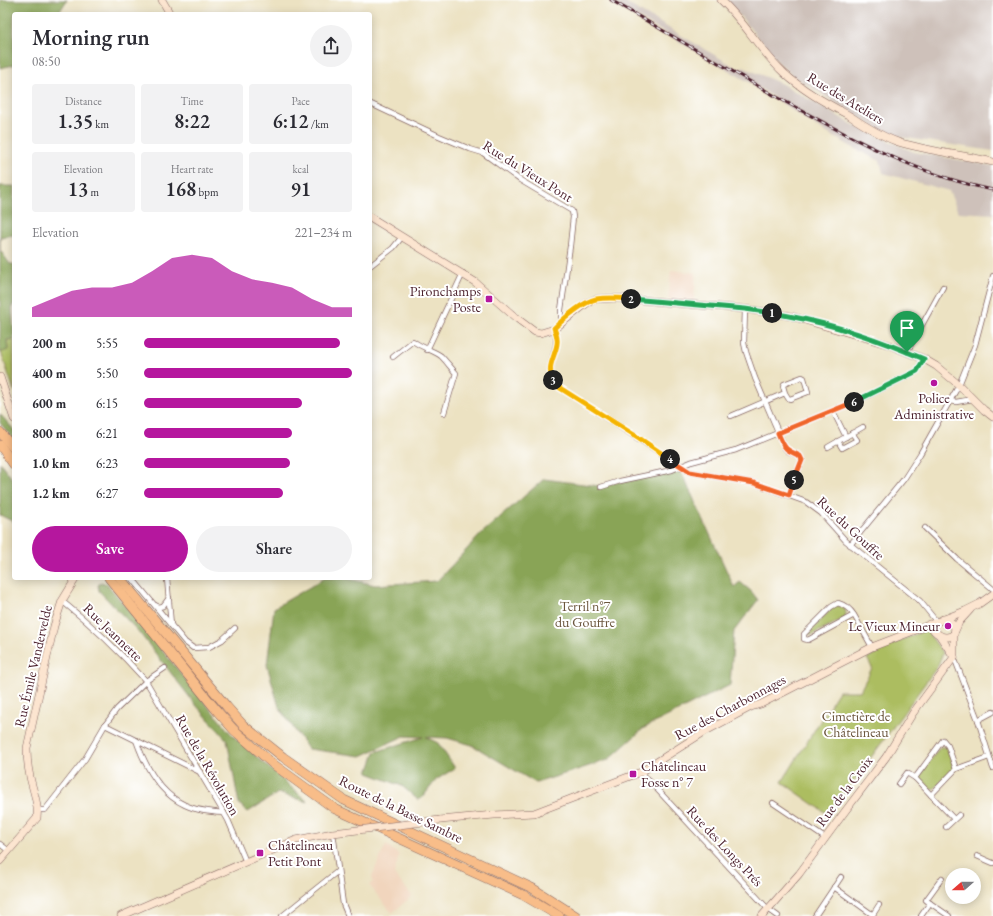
<!DOCTYPE html>
<meta charset="utf-8">
<style>
body{margin:0;font-family:"EB Garamond",serif;background:#f2f2f3;color:#2b2b33;height:100vh;display:flex;flex-direction:column;font-size:15px;white-space:nowrap}
*{box-sizing:border-box;margin:0}
p{font-size:13px;color:#7c7c81}
.icon{flex:none;width:22px;height:22px;fill:none;stroke:currentColor;stroke-width:2;stroke-linecap:round;stroke-linejoin:round}
.map{position:relative;flex:1;overflow:hidden}
.sheet{position:absolute;left:12px;top:12px;width:360px;height:568px;display:flex;flex-direction:column;background:#fff;border-radius:4px;box-shadow:0 2px 10px #0003}
.sheet>*{flex:none}
.needle{width:26px;rotate:250deg}
.tools{position:absolute;left:945px;top:868px;display:grid;gap:8px}
.tools a{display:grid;place-items:center;width:36px;height:36px;border-radius:50%;background:#fff;box-shadow:0 2px 10px #0003;font-size:20px}
.pin{position:absolute;display:grid;place-items:center;width:34px;height:34px;color:#fff;margin:-41px -17px;border-radius:50% 50% 50% 0;rotate:-45deg;box-shadow:0 0 4px #0007}
.pin .icon{rotate:45deg}
.km{position:absolute;width:20px;height:20px;margin:-10px;border-radius:50%;background:#222;color:#fff;font-size:11px;line-height:20px;text-align:center}
.round{display:grid;place-items:center;flex:none;width:42px;height:42px;border-radius:21px;background:#f2f2f3}
.overview{display:flex;align-items:center;justify-content:space-between;height:68px;padding:0 20px}
h1{font-size:22px;font-weight:600;line-height:30px}
.stats{display:grid;grid-template-columns:repeat(3,1fr);gap:6px;height:68px;padding:4px 20px}
.stats div{display:grid;align-content:center;border-radius:4px;background:#f2f2f3;text-align:center}
.stats b{font-size:20px;font-weight:600}
.stats small{font-size:11px;font-weight:400}
.stats p{font-size:11px}
.chart{height:112px;padding:8px 20px}
.chart p{display:flex;justify-content:space-between}
.chart svg{width:100%;height:72px;margin-top:4px;fill:#b5179e;opacity:.7}
.cta{display:flex;gap:8px;margin-top:auto;padding:8px 20px}
.cta a{flex:1;height:46px;border-radius:24px;background:#b5179e;color:#fff;font-size:16px;font-weight:600;line-height:46px;text-align:center}
.cta a+a{background:#f2f2f3;color:#2b2b33}
ul{padding:0 20px;list-style:none;font-size:13px}
li{display:grid;grid-template-columns:64px 48px 1fr;align-items:center;height:30px}
li i{height:10px;border-radius:5px;background:#b5179e}
.map>svg:first-child{display:block}
.built{fill:#f1d5bd}
.industrial{fill:#cec1ba}
.green{fill:#acbd60;stroke:#7b6e46}
.forest{fill:#89a456;stroke:#6a6240}
.lines{fill:none;stroke-linecap:round;stroke-linejoin:round}
.street-casing{stroke:#836360;stroke-width:6}
.secondary-casing{stroke:#836360;stroke-width:8}
.highway-casing{stroke:#836360;stroke-width:10}
.street{stroke:#fff;stroke-width:4.5}
.secondary{stroke:#fce5d0;stroke-width:7}
.highway{stroke:#f8bd89;stroke-width:9}
.rail-casing{stroke:#4a1f2b;stroke-width:3}
.rail{stroke:#fff;stroke-width:1.5;stroke-dasharray:4.5;stroke-linecap:butt}
.secondary-bridge-casing{stroke:#836360;stroke-width:8;stroke-linecap:butt}
.secondary-bridge{stroke:#fce5d0;stroke-width:7}
.split-1-casing{stroke:#fff;stroke-width:8}
.split-2-casing{stroke:#fff;stroke-width:8}
.split-3-casing{stroke:#fff;stroke-width:8}
.split-4-casing{stroke:#fff;stroke-width:8}
.split-5-casing{stroke:#fff;stroke-width:8}
.split-6-casing{stroke:#fff;stroke-width:8}
.split-7-casing{stroke:#fff;stroke-width:8}
.split-1{stroke:#22a559;stroke-width:5}
.split-2{stroke:#22a559;stroke-width:5}
.split-3{stroke:#f5b400;stroke-width:5}
.split-4{stroke:#f5b400;stroke-width:5}
.split-5{stroke:#f0652b;stroke-width:5}
.split-6{stroke:#f0652b;stroke-width:5}
.split-7{stroke:#22a559;stroke-width:5}
.poi-dot{fill:#b5179e;stroke:#fff;stroke-width:1.5}
.labels{text-anchor:middle;stroke-width:4;stroke-linejoin:round;paint-order:stroke}
.street-label{font-size:14px;fill:#4a1f2b;stroke:#fff}
.poi-label{font-size:14px;fill:#4a1f2b;stroke:#fff;text-anchor:end}
.park-label{font-size:14px;fill:#6c563e;stroke:#fff}
</style>
<div class="map">
<svg width="993" height="916" viewBox="0 0 993 916">
<rect width="100%" height="100%" fill="#fff"/>
<filter id="ink" filterUnits="userSpaceOnUse"><feTurbulence type="fractalNoise" baseFrequency=".025" numOctaves="2"/><feDisplacementMap in="SourceGraphic" scale="8" xChannelSelector="R" yChannelSelector="G"/><feConvolveMatrix kernelMatrix="1 2 1 2 8 2 1 2 1" color-interpolation-filters="sRGB"/></filter>
<filter id="wash" filterUnits="userSpaceOnUse"><feTurbulence type="fractalNoise" baseFrequency=".012" numOctaves="4" result="noise"/><feDisplacementMap in="SourceGraphic" scale="16" xChannelSelector="R" yChannelSelector="G"/><feGaussianBlur stdDeviation="0.9" result="paint"/><feColorMatrix in="noise" values="0 0 0 0 0 0 0 0 0 0 0 0 0 0 0 0 0 1.4 0 .05"/><feComposite in="paint" operator="in"/></filter>
<g filter="url(#wash)">
<rect width="100%" height="100%" fill="#ece2c2"/>
<g class="built">
<path d="M671 270 696 273 694 301 668 299Z"/>
<path d="M386 845 399 855 394 874 412 896 392 913 369 885 373 882 372 876Z"/>
</g>
<g class="industrial">
<path d="M608 0H621L740 70 743 67 782 84 850 123 875 135 914 152 993 166V214L958 212 949 191 883 173 880 161 852 147 820 129 764 91Z"/>
<path d="M727 0H993V151L893 136 874 127 793 76 776 60Z"/>
</g>
<g class="green">
<path d="M14 339V391L1 352 8 349 7 340Z"/>
<path d="M837 605 845 608 846 614 845 618 811 635 809 634V633L831 609Z"/>
<path d="M926 630 943 653 937 667 829 815 782 782 839 691H860L872 668 867 658 901 640Z"/>
<path d="M940 747H945L947 748 954 767V770L934 789C927 791 923 784 919 779V776Z"/>
</g>
<g class="forest">
<path d="M0 0H67L58 14H14V65L0 68Z"/>
<path d="M0 186H14V235L0 237V250L10 264H14V305H12L14 339 7 340 8 350 0 353Z"/>
<path d="M0 414 14 430V440L0 423Z"/>
<path d="M0 462 14 481V522L0 515Z"/>
<path d="M680 469 734 587 740 582 751 591 758 600 734 631 730 685 644 728 608 760 536 783 472 745 447 738 426 737 438 743 455 768 436 780 422 798 418 800 402 786 368 773 375 752 423 737 404 736 361 756 308 749 279 707 267 665 274 608 325 578H345L375 585 437 581 483 532 544 479 599 486Z"/>
<path d="M101 582 107 584 232 735 308 802 278 793 248 812 239 804 227 740 195 704 138 631 99 591 98 585Z"/>
</g>
</g>
<g filter="url(#ink)">
<g class="lines">
<g class="street-casing">
<g id="street">
<path d="M371 104 439 136 470 149 483 153 520 180 572 211 573 217 570 246 561 310V317L563 320"/>
<path d="M370 266 393 248 402 237"/>
<path d="M745 309 744 343 746 352 755 378 785 448 788 451 800 456 802 460 789 495"/>
<path d="M554 329C564 354 537 365 560 388L690 472 754 483 806 502 821 513 846 541 920 601 936 621"/>
<path d="M427 350 463 273"/>
<path d="M907 352 943 287"/>
<path d="M393 357 413 341C422 348 433 350 441 356 446 361 451 368 456 373L444 413"/>
<path d="M950 401 956 402 973 399"/>
<path d="M833 411 846 437"/>
<path d="M731 416 785 393 783 386 784 384 802 377 804 378 808 392 790 399 788 398 785 393"/>
<path d="M838 441 842 448 857 440 852 433"/>
<path d="M828 447 863 427"/>
<path d="M601 487 620 481 672 470 691 462 736 450 859 400 917 371 924 359"/>
<path d="M925 528 957 559 993 589"/>
<path d="M850 545 904 479 920 454 959 385 975 345 993 276"/>
<path d="M132 578 185 642 193 648 209 647 222 640 235 628"/>
<path d="M167 578 171 625"/>
<path d="M62 601C92 625 121 653 146 681L228 820 246 862"/>
<path d="M155 605 159 607 163 606 169 598"/>
<path d="M854 615 808 640 804 639V634L831 607 838 603C845 605 850 609 854 615L872 647"/>
<path d="M954 657 978 720 993 768"/>
<path d="M978 720 993 712"/>
<path d="M105 725 200 772"/>
<path d="M136 740C145 766 159 793 185 805 197 811 212 812 224 813"/>
<path d="M956 769 948 746 943 740 915 778 931 795 956 769 989 757"/>
<path d="M641 772 768 909 778 916"/>
<path d="M899 784 907 773 915 778"/>
<path d="M931 795 954 819"/>
<path d="M773 803 825 838"/>
<path d="M38 810H45L85 759 105 725 117 709 146 681 165 668"/>
<path d="M946 827 959 815"/>
<path d="M333 833 343 904 348 916"/>
<path d="M0 844 9 851"/>
<path d="M977 856 993 863"/>
<path d="M834 887 873 915"/>
<path d="M930 903 949 916"/>
<path d="M282 916 338 871"/>
<path d="M815 916 841 877"/>
<path d="M872 916 879 905"/>
<path d="M921 916 930 903 926 900 942 878"/>
</g>
</g>
<g class="secondary-casing">
<g id="secondary">
<path d="M162 0 170 14"/>
<path d="M721 0C745 22 760 51 784 73 803 91 828 104 850 116 865 126 881 136 898 142 929 151 962 155 993 162"/>
<path d="M370 217 475 282 515 317 535 332 541 333 554 329 587 303 596 299 618 298 745 309 791 316 890 345 924 359 936 366 959 385 984 410 993 417"/>
<path d="M0 377 14 419"/>
<path d="M929 624C935 633 944 642 954 634L955 628 950 621 943 619"/>
<path d="M955 631 959 622 970 610"/>
<path d="M954 634V654"/>
<path d="M940 636 954 657"/>
<path d="M440 820 494 815 534 813 641 772 704 732 751 707 761 704 872 647 965 611 979 604 993 594"/>
<path d="M0 861 37 818C39 804 33 791 30 777 28 768 27 758 27 748L54 626 62 601 76 578"/>
<path d="M121 916 296 840 333 833"/>
<path d="M762 916 799 874 843 814 886 757 913 713 954 657"/>
</g>
</g>
<g class="highway-casing">
<g id="highway">
<path d="M0 432 14 449"/>
<path d="M0 445 14 465"/>
<path d="M109 578 218 712 234 730 273 764 335 809 523 895 559 916"/>
<path d="M120 578 227 707 243 725 283 757 344 800 532 888 576 916"/>
</g>
</g>
<use href="#street" class="street"/>
<use href="#secondary" class="secondary"/>
<use href="#highway" class="highway"/>
<g class="rail-casing">
<path id="rail" d="M611 0C669 34 726 68 784 101 851 138 917 175 993 190"/>
</g>
<use href="#rail" class="rail"/>
<g class="secondary-bridge-casing">
<path id="secondary-bridge" d="M333 833 440 820"/>
</g>
<use href="#secondary-bridge" class="secondary-bridge"/>
</g>
</g>
<g class="lines" filter="url(#ink)">
<g class="split-1-casing">
<path id="split-1" d="M772 313C816 320 866 335 907 352"/>
</g>
<g class="split-2-casing">
<path id="split-2" d="M631 299 745 309 772 313"/>
</g>
<g class="split-3-casing">
<path id="split-3" d="M553 380C546 367 555 357 557 344 558 339 556 333 554 328 564 319 582 302 596 299 607 297 620 298 631 299"/>
</g>
<g class="split-4-casing">
<path id="split-4" d="M553 380 560 388 639 438 670 459"/>
</g>
<g class="split-5-casing">
<path id="split-5" d="M670 459 690 472 754 483 789 495 794 480"/>
</g>
<g class="split-6-casing">
<path id="split-6" d="M794 480 802 460 800 456C784 449 785 449 778 433L854 402"/>
</g>
<g class="split-7-casing">
<path id="split-7" d="M854 402 917 371 924 359 907 352"/>
</g>
<use href="#split-1" class="split-1"/>
<use href="#split-2" class="split-2"/>
<use href="#split-3" class="split-3"/>
<use href="#split-4" class="split-4"/>
<use href="#split-5" class="split-5"/>
<use href="#split-6" class="split-6"/>
<use href="#split-7" class="split-7"/>
</g>
<g class="poi-dot">
<rect x="485" y="295" width="8" height="8" rx="2"/>
<circle cx="934" cy="383" r="4"/>
<circle cx="948" cy="626" r="4"/>
<rect x="629" y="770" width="8" height="8" rx="2"/>
<rect x="256" y="849" width="8" height="8" rx="2"/>
</g>
<g class="labels">
<g class="street-label">
<text transform="translate(846 98) rotate(31)" y="5">Rue des Ateliers</text>
<text transform="translate(528 171) rotate(32)" y="5">Rue du Vieux Pont</text>
<text transform="translate(851 528) rotate(43)" y="5">Rue du Gouffre</text>
<text transform="translate(113 632) rotate(44)" y="5">Rue Jeannette</text>
<text transform="translate(33 666) rotate(-77)" y="5">Rue Émile Vandervelde</text>
<text transform="translate(730 707) rotate(-28)" y="5">Rue des Charbonnages</text>
<text transform="translate(208 765) rotate(60)" y="5">Rue de la Révolution</text>
<text transform="translate(844 791) rotate(-53)" y="5">Rue de la Croix</text>
<text transform="translate(401 809) rotate(26)" y="5">Route de la Basse Sambre</text>
<text transform="translate(725 846) rotate(47)" y="5">Rue des Longs Prés</text>
</g>
<g class="poi-label">
<text x="481" y="296">Pironchamps<tspan x="481" dy="16">Poste</tspan></text>
<text x="934" y="403" text-anchor="middle">Police<tspan x="934" dy="16">Administrative</tspan></text>
<text x="940" y="631">Le Vieux Mineur</text>
<text x="641" y="771" text-anchor="start">Châtelineau<tspan x="641" dy="16">Fosse n° 7</tspan></text>
<text x="268" y="850" text-anchor="start">Châtelineau<tspan x="268" dy="16">Petit Pont</tspan></text>
</g>
<g class="park-label">
<text x="585" y="611">Terril n°7<tspan x="585" dy="16">du Gouffre</tspan></text>
<text x="856" y="721">Cimetière de<tspan x="856" dy="16">Châtelineau</tspan></text>
</g>
</g>
</svg>
<div class="tools">
<a><svg class="needle" viewBox="-14 -14 28 28"><path d="M0-13l5 13h-10z" fill="#e53935"/><path d="M0 13l5-13h-10z" fill="#7c7c81"/></svg></a>
</div>
<div class="pin" style="left:907px;top:352px;background:#1e9e55"><svg class="icon" aria-label="arrive" viewBox="0 0 24 24"><path d="M6 21V4h12l-3 4 3 4H6"/></svg></div>
<b class="km" style="left:772px;top:313px">1</b>
<b class="km" style="left:631px;top:299px">2</b>
<b class="km" style="left:553px;top:380px">3</b>
<b class="km" style="left:670px;top:459px">4</b>
<b class="km" style="left:794px;top:480px">5</b>
<b class="km" style="left:854px;top:402px">6</b>
<section class="sheet">
<div class="overview"><div><h1>Morning run</h1><p>08:50</p></div><a class="round"><svg class="icon" aria-label="share" viewBox="0 0 24 24"><path d="M12 15V3M7 8l5-5 5 5M5 13v7h14v-7"/></svg></a></div>
<div class="stats">
<div><p>Distance</p><b>1.35<small> km</small></b></div>
<div><p>Time</p><b>8:22</b></div>
<div><p>Pace</p><b>6:12<small> /km</small></b></div>
</div>
<div class="stats">
<div><p>Elevation</p><b>13<small> m</small></b></div>
<div><p>Heart rate</p><b>168<small> bpm</small></b></div>
<div><p>kcal</p><b>91</b></div>
</div>
<div class="chart"><p><span>Elevation</span>221–234 m</p>
<svg viewBox="0 0 160 44" preserveAspectRatio="none"><path d="M0 44V38L10 33L20 28L30 26L40 26L50 23L60 16L70 8L80 6L90 8L100 16L110 21L120 23L130 26L140 33L150 38L160 38V44z"/></svg>
</div>
<ul>
<li><b>200 m</b>5:55<i style="width:94%"></i></li>
<li><b>400 m</b>5:50<i style="width:100%"></i></li>
<li><b>600 m</b>6:15<i style="width:76%"></i></li>
<li><b>800 m</b>6:21<i style="width:71%"></i></li>
<li><b>1.0 km</b>6:23<i style="width:70%"></i></li>
<li><b>1.2 km</b>6:27<i style="width:67%"></i></li>
</ul>
<div class="cta"><a>Save</a><a>Share</a></div>
</section>
</div>
